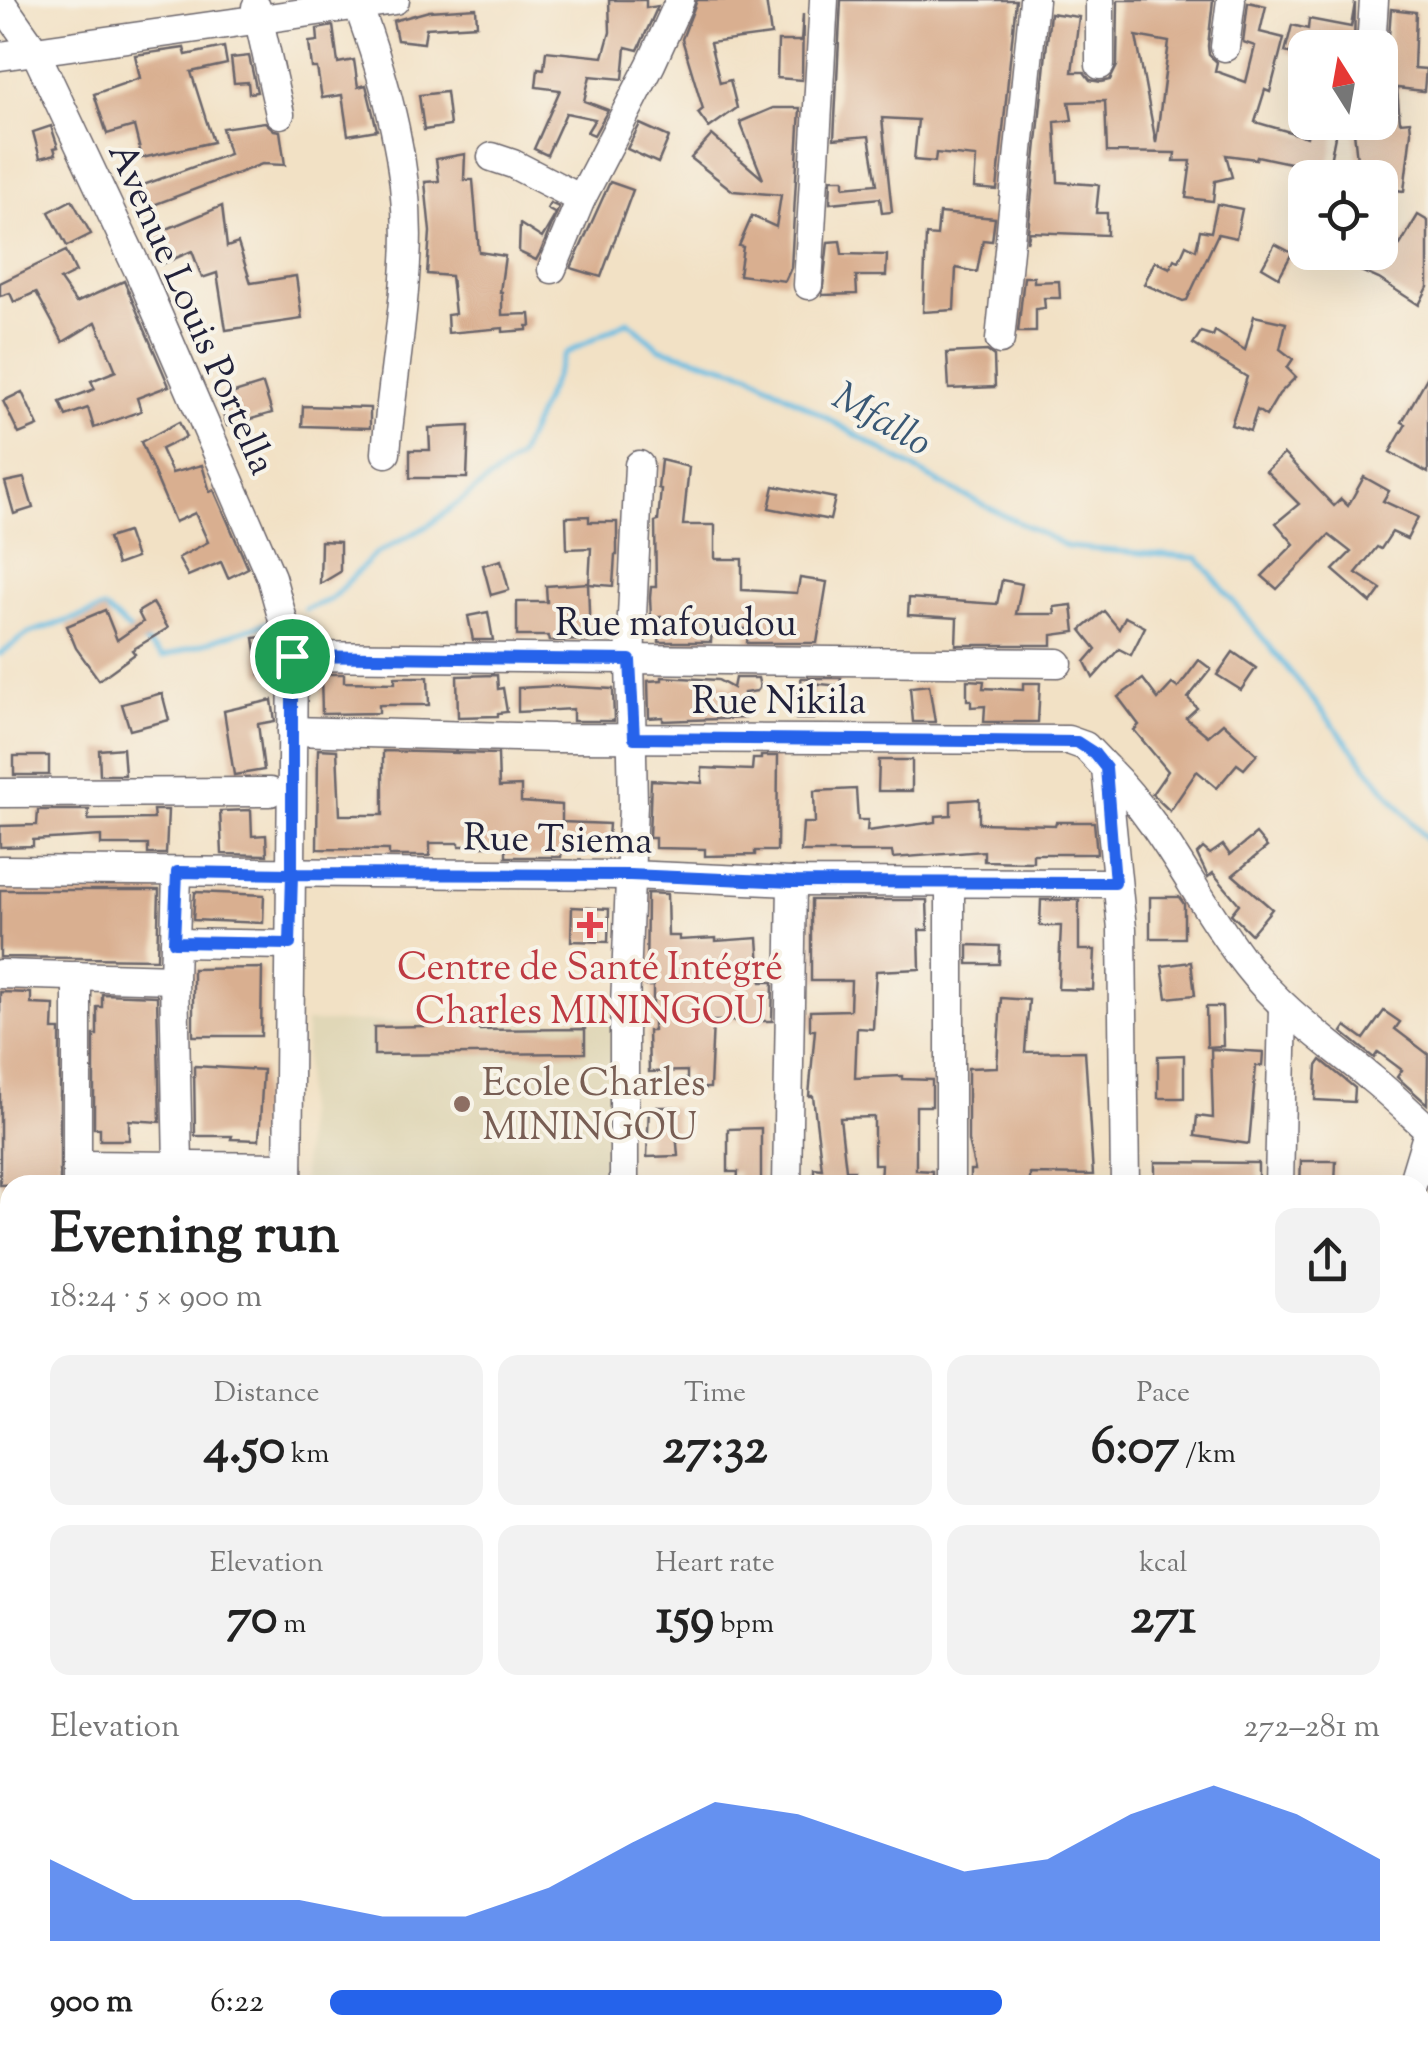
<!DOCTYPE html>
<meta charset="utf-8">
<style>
body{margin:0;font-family:"Sorts Mill Goudy",serif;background:#f2f2f2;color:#222;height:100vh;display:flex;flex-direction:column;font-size:38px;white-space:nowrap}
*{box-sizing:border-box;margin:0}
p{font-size:32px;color:#767676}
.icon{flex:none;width:55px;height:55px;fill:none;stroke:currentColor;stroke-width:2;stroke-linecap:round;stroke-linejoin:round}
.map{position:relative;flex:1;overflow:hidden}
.panel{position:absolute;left:0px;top:1175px;width:1430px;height:888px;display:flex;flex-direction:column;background:#fff;border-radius:30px 30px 0 0;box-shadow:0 10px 40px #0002}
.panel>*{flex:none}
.needle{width:65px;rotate:349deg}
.buttons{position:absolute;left:1288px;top:30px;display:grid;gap:20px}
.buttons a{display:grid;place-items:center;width:110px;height:110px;border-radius:20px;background:#fff;box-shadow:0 10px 40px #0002;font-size:50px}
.pin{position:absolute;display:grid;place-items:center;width:85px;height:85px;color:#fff;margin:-42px;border:5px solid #fff;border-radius:50%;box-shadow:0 2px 10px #0007}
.round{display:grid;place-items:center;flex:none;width:105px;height:105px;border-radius:20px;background:#f2f2f2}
.head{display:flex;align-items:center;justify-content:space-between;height:170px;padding:0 50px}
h1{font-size:55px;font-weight:700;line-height:75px}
.metrics{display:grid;grid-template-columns:repeat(3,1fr);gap:15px;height:170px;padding:10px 50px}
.metrics div{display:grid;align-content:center;border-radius:20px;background:#f2f2f2;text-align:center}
.metrics b{font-size:50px;font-weight:700}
.metrics small{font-size:28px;font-weight:400}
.metrics p{font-size:28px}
.chart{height:280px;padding:20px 50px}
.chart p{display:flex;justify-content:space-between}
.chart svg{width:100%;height:180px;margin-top:10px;fill:#2563eb;opacity:.7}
ul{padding:0 50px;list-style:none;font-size:32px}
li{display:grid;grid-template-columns:160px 120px 1fr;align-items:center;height:75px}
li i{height:25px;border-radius:12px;background:#2563eb}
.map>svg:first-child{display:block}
.built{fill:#e0d7b7}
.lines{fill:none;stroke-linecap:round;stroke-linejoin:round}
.stream{stroke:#65bce2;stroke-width:5}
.building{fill:#d9af90;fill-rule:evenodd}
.minor-casing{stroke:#6b656b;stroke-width:31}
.minor{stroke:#fff;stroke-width:28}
.route-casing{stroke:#fff;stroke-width:20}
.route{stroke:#2563eb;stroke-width:12}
.health-dot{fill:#e0444e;stroke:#f7f3e8;stroke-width:4}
.education-dot{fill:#8d6e63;stroke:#f7f3e8;stroke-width:4}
.labels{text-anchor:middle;stroke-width:8;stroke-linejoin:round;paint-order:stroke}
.street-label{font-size:38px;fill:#22223b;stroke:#f7f3e8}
.health-label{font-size:38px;fill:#be3a42;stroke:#f7f3e8}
.education-label{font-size:38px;fill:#785e54;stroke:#f7f3e8;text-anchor:start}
.water-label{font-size:40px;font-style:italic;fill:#395875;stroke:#f7f3e8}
</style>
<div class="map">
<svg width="1428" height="2061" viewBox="0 0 1428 2061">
<rect width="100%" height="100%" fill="#f7f3e8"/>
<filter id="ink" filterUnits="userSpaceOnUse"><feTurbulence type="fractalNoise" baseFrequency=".01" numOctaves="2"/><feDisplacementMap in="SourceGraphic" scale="20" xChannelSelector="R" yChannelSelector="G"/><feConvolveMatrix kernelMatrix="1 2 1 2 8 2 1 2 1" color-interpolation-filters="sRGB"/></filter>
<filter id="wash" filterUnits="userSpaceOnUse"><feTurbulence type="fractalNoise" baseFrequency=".0048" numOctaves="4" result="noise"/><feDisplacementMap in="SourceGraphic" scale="40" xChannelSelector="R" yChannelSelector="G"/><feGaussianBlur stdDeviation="2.25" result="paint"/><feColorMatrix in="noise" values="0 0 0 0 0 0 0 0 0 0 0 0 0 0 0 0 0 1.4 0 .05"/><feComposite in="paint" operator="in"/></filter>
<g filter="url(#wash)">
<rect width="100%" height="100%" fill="#f2e1c5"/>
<g class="built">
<path d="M620 1021V1185H303L306 1022Z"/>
<rect x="0" y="1303" width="10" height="187"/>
</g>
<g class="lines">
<g class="stream">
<path d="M305 609 330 600 374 555 429 525 518 458 565 354 628 321 659 348 749 373 941 484 1068 547 1198 558 1428 842"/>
<path d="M0 654 29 633 104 609 163 657 272 621"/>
</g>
</g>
<g id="blocks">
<g class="building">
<path d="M609 0H646V8L658 6 638 50 626 47 623 79 590 76 584 101 608 110 594 135 587 132 595 119 566 113 547 155 534 149 560 90 536 87 538 68 544 69 546 51 603 57 610 32Z"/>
<path d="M697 0H766L771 35 710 43 720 83 730 80 737 108 709 128 698 113 703 109 682 39Z"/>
<path d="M841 0H1016L997 190 974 188 976 157 936 153 935 162 914 160 918 120 882 118 892 212 882 213 880 198 830 203 831 179H844V187L877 184 869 136 834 139Z"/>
<path d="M1118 0H1213L1208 46 1209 55 1217 62 1215 71 1246 82 1255 46 1243 42 1248 2 1266 6 1260 32 1284 38 1270 92 1265 90 1255 122 1307 137 1310 122H1338L1328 171 1257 156 1256 159 1226 155 1232 177 1215 181 1213 201 1186 198 1191 161H1174L1175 153 1107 152 1105 101 1069 102 1072 120 1055 122 1058 182 1099 185 1096 213H1107V235L1030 232 1027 242 1050 13 1079 17 1072 72H1084L1090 80 1101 82 1110 80 1117 66ZM1136 36 1169 42 1156 143Z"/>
<path d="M1355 3 1354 48H1339L1340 41 1310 36 1305 57 1285 52 1292 25 1308 29 1309 19 1351 27Z"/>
<path d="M476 8 477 25 426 28 424 43 397 40 393 21 429 11Z"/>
<path d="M1391 9 1416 12 1414 68 1426 69 1424 91 1397 88 1400 122 1410 121 1411 132 1404 191 1380 188V178H1364L1367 159 1357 160 1353 122H1380V63L1388 49Z"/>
<path d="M803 14 802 80 777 78 778 41H801Z"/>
<path d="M333 26 338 63 354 60 358 87 366 85 377 130 348 135 342 95 322 98 317 68H312L309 42 318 41 317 29Z"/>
<path d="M224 47 227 64 191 72 213 142 142 158 134 126 107 134 94 94 140 78 135 55 184 48 186 55Z"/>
<path d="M249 56 257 92 249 93 248 82 234 83 231 58Z"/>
<path d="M446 92 450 126 424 130 419 95Z"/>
<path d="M773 108H800L791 268 785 281 739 275 743 247 739 246 752 216 776 227 781 195 733 191 691 158 712 135 763 179 740 122Z"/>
<path d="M265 122 274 130 280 131 285 165 262 164 143 209 135 188 229 154 222 128Z"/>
<path d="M640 124 669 137 658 163 627 149Z"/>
<path d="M51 126 58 147 54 148 56 154 40 158 33 132Z"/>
<path d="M465 154 464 180H473L479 252 505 256 500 292H502V315L530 314 531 326H527V330L503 332V328L448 333 447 315 455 314 451 276 427 274 430 232 425 182 439 181 436 159Z"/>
<path d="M610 182 633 190 601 277 571 268Z"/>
<path d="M72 200 91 234 67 246 49 212Z"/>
<path d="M550 203 559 207 541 251 536 260 519 252 520 224 542 238 556 214 547 209Z"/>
<path d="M1217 204 1242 209 1236 238 1218 234 1187 300 1183 301 1144 284 1155 261 1170 268 1174 259 1179 261 1186 245 1196 250 1200 230 1211 232Z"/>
<path d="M222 206 227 247 238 243 251 283 296 276 302 319 226 330 217 273 202 278 192 251 162 264 150 236Z"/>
<path d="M939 213 995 218 992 241 983 240 977 272 956 268 954 310 923 312 926 235 937 236Z"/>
<path d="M1418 215 1428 221V287L1419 305 1379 279 1318 252H1380V237L1400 245Z"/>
<path d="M840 241 842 254 887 255 886 276H856L857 294 822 295 828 242Z"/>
<path d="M1275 244 1292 253 1279 277 1262 267Z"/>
<path d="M66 251 76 272 60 280 76 303 124 281 169 386 137 398 141 411 94 428 88 408 66 416 60 402 95 389 91 381 116 371 96 322 63 342 36 292 14 302 10 293 0 296V283Z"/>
<path d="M1024 277H1034V282L1059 281 1060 298H1044L1045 308 1036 309V332H1018Z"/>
<path d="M1254 316 1286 323 1280 349 1293 359 1287 368 1296 377 1279 394 1266 416 1257 410 1250 431 1231 425 1247 377 1193 344 1201 332 1213 336 1215 331 1245 350Z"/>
<path d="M987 351 994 356 995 387 949 389 947 353Z"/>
<path d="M1428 376V473L1390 452 1406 424 1402 422Z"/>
<path d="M263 384 272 413 227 426 218 398Z"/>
<path d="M22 392 38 426 19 434 3 401Z"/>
<path d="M303 406 370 408V428L302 426Z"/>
<path d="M179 422 186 437 161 449 172 473 202 465 210 492 214 490 248 568 228 578 221 562 188 576 178 558 208 542 195 513 175 522 141 442Z"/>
<path d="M469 426 467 478H410V450H430L429 428Z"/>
<path d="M1284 454 1334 506 1341 499 1348 506 1364 477 1389 491 1383 501 1418 517 1407 539 1392 532 1381 549 1377 547 1356 573 1381 589 1371 603 1333 570 1351 552 1329 535 1277 589 1262 576 1294 544 1276 523 1299 504 1266 471Z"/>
<path d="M661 460 689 467 683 525H715V559H742V590L797 593 800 578 827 582 817 643H747L748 629 712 628 711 642H659L661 617 651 618 650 598 651 587H656L655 522 658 521 661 489 658 488Z"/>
<path d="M24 478 33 508 14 514 5 482Z"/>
<path d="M774 486 835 498 830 520 769 508Z"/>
<path d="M589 516V522H617V555H615L613 586 589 584 591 548 567 549 566 517Z"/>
<path d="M127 532 136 558 117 565 108 538Z"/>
<path d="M321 541 340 542V572L320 584Z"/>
<path d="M501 560 509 590 491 595 483 565Z"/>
<path d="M1002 580 1022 584 1016 614H1055L1054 607 1072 605 1075 632 1052 635V645H956L957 618 908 615 909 598 997 604Z"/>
<path d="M588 583 590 640 549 641 548 636H517V602H547L546 586Z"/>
<path d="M153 603 168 628 132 650 135 654 99 680 76 648 67 626 105 610 117 640 143 622 138 612Z"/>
<path d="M1104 611 1119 629 1125 617 1145 627 1131 655 1119 649 1093 678 1085 662 1096 649 1081 630Z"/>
<path d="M488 612 493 640H473L468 616Z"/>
<path d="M269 636 275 658V673L260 675 254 638Z"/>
<path d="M1233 652 1256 668 1241 690 1217 675Z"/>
<path d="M1199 660 1211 669 1188 698 1197 708 1186 718 1208 736 1223 723 1257 754 1244 769 1237 764 1217 788 1197 771 1170 811 1152 794 1168 771 1134 730 1139 725 1118 697 1143 679 1158 699 1172 684 1178 688Z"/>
<path d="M321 674H344V682L395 683V677H428L429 705H379V713L322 714Z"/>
<path d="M497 675 498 689 503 688 507 712 498 713V716L458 717 457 676Z"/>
<path d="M662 677 718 680 733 688 735 678H758L760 687 757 691 744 693 745 718 663 721V717L649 718 648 681 662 680Z"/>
<path d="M801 678H841L840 686 810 683V686H814V719H796L797 687H802Z"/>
<path d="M967 680 984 681 983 688 1023 690V683H1040L1038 722H984L985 706 971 707V700H967Z"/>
<path d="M929 685 935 722H913L910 687Z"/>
<path d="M555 686 613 689 614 721H573V709L518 712V688Z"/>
<path d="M162 693 169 720 130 730 122 704Z"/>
<path d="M272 700 275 721 258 724 264 770 234 775 224 711Z"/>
<path d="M123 748 125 775H100L99 750Z"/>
<path d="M318 749 337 750 340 815H383V751L498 754 499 787 521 786V802L562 805V822L609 824 607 851 562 850 561 857H506V846H459V843H430V856H389V850L317 849Z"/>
<rect x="14" y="756" width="35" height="19"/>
<path d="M761 756H778L777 851H755V855L705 856V849L655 848V838H649L651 780 702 783V768L752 770 753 759H761Z"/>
<path d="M879 760H912V791H878Z"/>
<path d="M856 789 858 820H868L867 831 936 822V816L951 815V801L979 799V823L1055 825 1056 822H1094L1097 854H1033V862L984 861V851L893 858 892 852H801L803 823H815L814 791Z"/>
<path d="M38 810H89L88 820 154 819 153 810H168L166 854H148V845H101V836L33 840V846L0 847V826L37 825Z"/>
<path d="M251 810 252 836 266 835 267 855 222 854 220 811Z"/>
<path d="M1256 834 1267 847 1233 875 1272 909 1251 934 1231 914 1239 904 1213 873 1208 877 1197 854 1203 848 1210 854 1223 845 1230 855Z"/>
<path d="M0 890H159L157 959 0 957Z"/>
<path d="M195 892 264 895 263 923 193 920Z"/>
<path d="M647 893 667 894 668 936H679V940L716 938V941L758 938 761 982H773L772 1021H713L710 1088H687V1071L649 1072 648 1031H653V986H646Z"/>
<path d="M1150 897H1179L1184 904V938H1150Z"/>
<path d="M811 900H927L928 930H919L920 969 876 971 873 1029 857 1028 855 1078 902 1076V1079L932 1080V1106H916V1170L932 1171V1185H880L881 1164H874V1117L840 1118 846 1170H854L853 1185H814V1168L822 1169 813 1096H809L815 1030H810V1011L850 1010 851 981H811Z"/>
<path d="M1041 900H1079V950H1095L1093 990 1058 989 1061 926H1040Z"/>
<path d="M572 907 609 909 608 942 571 941Z"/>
<path d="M968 945 1000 946 999 964H968Z"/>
<path d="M1191 962 1195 995 1167 998 1162 966Z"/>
<path d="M262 968 261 1036H193V969Z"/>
<path d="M0 992 31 993V1004L54 1005 53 1030H60V1183L0 1185Z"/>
<path d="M102 994 157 996 160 1122 129 1120V1140H100V1128H94V1035H97V1007H102Z"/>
<path d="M1001 998 1029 1000 1025 1052 1085 1051 1093 1175 1030 1174V1185H970V1170H975L968 1141V1068L997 1067Z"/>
<path d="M1206 1007H1222L1223 1046 1207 1047Z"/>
<path d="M1384 1011 1400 1022 1395 1029 1428 1054 1427 1104 1397 1077 1402 1070 1378 1052 1374 1058 1342 1032 1346 1026 1364 1039Z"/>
<path d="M478 1025 479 1030 585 1029V1053L374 1055V1027Z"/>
<path d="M1211 1049 1263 1052 1262 1066H1256L1249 1144 1195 1136 1197 1116 1213 1118Z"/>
<path d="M1184 1055V1098H1158V1056Z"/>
<path d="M1321 1060 1355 1088 1354 1102 1315 1100 1317 1066Z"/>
<path d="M194 1066 263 1070 259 1140 231 1139 232 1136H195Z"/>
<path d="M649 1107H674L678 1156 647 1157Z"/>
<path d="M761 1128V1185H737L738 1172H728V1129Z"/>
<path d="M1301 1161H1336L1335 1185H1300Z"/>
<path d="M1155 1162 1258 1163V1185H1155Z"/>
</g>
</g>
</g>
<g filter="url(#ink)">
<use href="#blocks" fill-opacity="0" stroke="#6b656b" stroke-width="2.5"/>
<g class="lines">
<g class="minor-casing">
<g id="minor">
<path d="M356 0C387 83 412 173 406 262 403 326 391 389 386 453"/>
<path d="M0 1 35 51 141 276 271 577 293 656 288 1185"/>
<path d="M256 7 280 114"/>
<path d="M1225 47 1231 0"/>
<path d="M1371 48 1374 0"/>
<path d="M0 56 395 0"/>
<path d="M1100 65V0"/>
<path d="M492 157 513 164 581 199"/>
<path d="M552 269 581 199 651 64 680 0"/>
<path d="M808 285 824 0"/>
<path d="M1000 340 1034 0"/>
<path d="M293 656 1058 663"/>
<path d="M292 731 553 738 1068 740 1085 746 1106 768 1122 929 1125 1185"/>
<path d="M1106 768C1165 826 1197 902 1247 966 1282 1011 1328 1042 1371 1078 1391 1094 1409 1112 1428 1129"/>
<path d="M0 793 270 792"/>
<path d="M0 870 629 875 792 882 1115 883"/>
<path d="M177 873 174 979 178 1165"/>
<path d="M950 883V1185"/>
<path d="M175 943 290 945"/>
<path d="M0 974 174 979"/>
<path d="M77 976V1185"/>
<path d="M77 1165 288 1167"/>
<path d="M624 1185V1032L633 804 630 659 639 465"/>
<path d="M787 1185 792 882"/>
<path d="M1279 1185 1283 1007"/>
<path d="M1412 1185 1428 1132"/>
<path d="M0 1274 10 1275"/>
<path d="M1420 1293H1428"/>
<path d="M0 1513H10"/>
<path d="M1420 1523H1428"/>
<path d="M0 1968H10"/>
<path d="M1420 1971H1428"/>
<path d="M127 2052V2061"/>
<path d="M282 2052 283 2061"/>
<path d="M461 2061V2052"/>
<path d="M624 2061 625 2052"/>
<path d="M783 2061V2052"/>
<path d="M943 2061V2052"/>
<path d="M1116 2061V2052"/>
<path d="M1270 2061V2052"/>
<path d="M1404 2061V2052"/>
</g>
</g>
<use href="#minor" class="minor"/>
</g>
</g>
<g class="lines" filter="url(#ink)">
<g class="route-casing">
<path id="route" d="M292 656V874L177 872 174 942 290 944 292 874 630 875 792 882 1115 883 1106 768 1094 753 1077 742 634 738 630 660 292 656"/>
</g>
<use href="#route" class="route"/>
</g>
<path class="health-dot" d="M585 910h10v10h10v10h-10v10h-10v-10h-10v-10h10z"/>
<circle class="education-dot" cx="462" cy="1104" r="10"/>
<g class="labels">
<g class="street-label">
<text transform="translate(193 308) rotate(66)" y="13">Avenue Louis Portella</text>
<text x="676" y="635">Rue mafoudou</text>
<text x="779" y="713">Rue Nikila</text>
<text transform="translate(558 838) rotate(1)" y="13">Rue Tsiema</text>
</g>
<g class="health-label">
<text x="590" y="979">Centre de Santé Intégré<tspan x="590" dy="44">Charles MININGOU</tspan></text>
</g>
<g class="education-label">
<text x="482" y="1095">Ecole Charles<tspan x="482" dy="44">MININGOU</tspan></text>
</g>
<g class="water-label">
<text transform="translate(883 418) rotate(30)" y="14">Mfallo</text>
</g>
</g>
</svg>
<div class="buttons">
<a><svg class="needle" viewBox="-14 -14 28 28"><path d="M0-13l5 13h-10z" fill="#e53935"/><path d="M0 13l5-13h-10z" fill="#767676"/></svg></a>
<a><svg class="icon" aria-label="locate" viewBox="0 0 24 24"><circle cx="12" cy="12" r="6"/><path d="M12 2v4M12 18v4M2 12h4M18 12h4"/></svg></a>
</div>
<div class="pin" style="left:292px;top:656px;background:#1e9e55"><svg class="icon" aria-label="arrive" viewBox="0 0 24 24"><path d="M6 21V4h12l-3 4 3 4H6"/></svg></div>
<section class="panel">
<div class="head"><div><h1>Evening run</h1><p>18:24 · 5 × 900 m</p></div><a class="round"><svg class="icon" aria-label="share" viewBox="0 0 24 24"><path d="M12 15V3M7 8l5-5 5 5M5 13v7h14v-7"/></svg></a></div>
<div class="metrics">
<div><p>Distance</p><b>4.50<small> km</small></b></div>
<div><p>Time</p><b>27:32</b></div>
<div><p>Pace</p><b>6:07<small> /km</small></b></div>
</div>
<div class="metrics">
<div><p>Elevation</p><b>70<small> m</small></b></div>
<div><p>Heart rate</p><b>159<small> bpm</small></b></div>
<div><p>kcal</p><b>271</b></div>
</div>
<div class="chart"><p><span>Elevation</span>272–281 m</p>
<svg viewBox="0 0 160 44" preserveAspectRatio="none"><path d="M0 44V24L10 34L20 34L30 34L40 38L50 38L60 31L70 20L80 10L90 13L100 20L110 27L120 24L130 13L140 6L150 13L160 24V44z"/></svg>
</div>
<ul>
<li><b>900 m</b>6:22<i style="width:64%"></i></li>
</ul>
</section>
</div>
